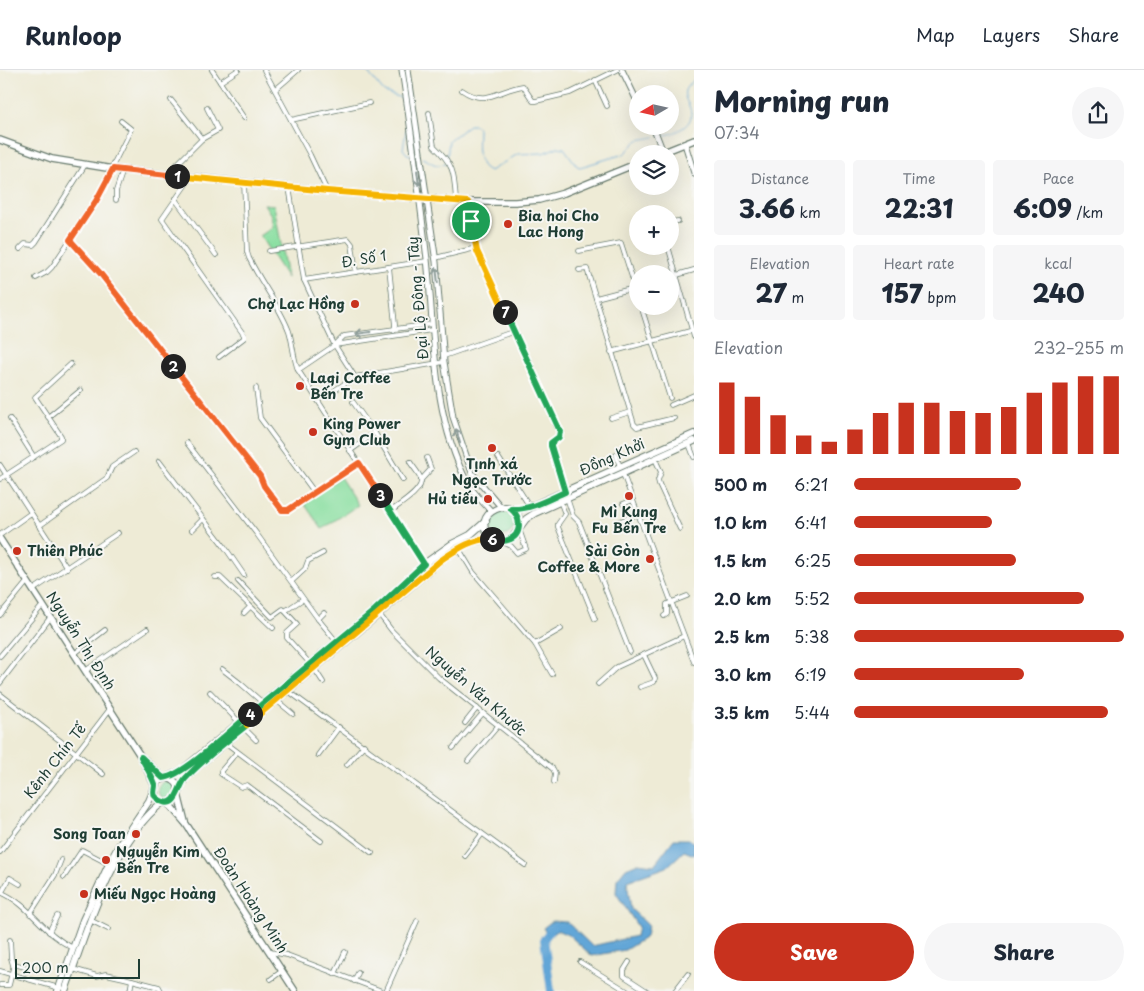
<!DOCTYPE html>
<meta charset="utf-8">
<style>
body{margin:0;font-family:"Playpen Sans",sans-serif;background:#f6f6f7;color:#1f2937;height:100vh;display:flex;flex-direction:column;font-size:19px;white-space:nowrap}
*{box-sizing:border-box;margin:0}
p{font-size:16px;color:#747a83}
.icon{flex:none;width:28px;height:28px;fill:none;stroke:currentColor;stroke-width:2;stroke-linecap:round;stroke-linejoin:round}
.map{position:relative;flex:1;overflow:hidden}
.side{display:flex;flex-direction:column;background:#fff;width:450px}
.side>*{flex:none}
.needle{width:32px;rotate:261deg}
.tools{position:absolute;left:629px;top:15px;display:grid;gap:10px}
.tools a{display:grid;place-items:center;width:50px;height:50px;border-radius:50%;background:#fff;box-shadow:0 5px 20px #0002;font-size:25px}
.scale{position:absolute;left:15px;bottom:12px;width:125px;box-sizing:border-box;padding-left:5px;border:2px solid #1f3d34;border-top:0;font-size:14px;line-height:18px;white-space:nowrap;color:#1f3d34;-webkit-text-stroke:4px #f6f6f2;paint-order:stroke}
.pin{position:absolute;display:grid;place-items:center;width:42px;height:42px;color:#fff;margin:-21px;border:2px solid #fff;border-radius:50%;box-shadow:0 1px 5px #0007}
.km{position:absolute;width:25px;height:25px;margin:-12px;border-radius:50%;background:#222;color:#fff;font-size:14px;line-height:25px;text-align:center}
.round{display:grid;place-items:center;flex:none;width:52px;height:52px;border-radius:26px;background:#f6f6f7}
.headline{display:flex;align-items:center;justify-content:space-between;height:85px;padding:0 20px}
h1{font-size:28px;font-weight:800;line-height:38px}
.figures{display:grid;grid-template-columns:repeat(3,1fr);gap:8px;height:85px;padding:5px 20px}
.figures div{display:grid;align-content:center;border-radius:5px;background:#f6f6f7;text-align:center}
.figures b{font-size:25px;font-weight:800}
.figures small{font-size:14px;font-weight:400}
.figures p{font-size:14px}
.chart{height:140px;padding:10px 20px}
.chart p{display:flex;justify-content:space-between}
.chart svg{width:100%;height:90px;margin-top:5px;stroke:#c8321e;stroke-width:6}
.primary-button{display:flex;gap:10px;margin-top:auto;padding:10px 20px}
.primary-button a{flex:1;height:58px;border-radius:30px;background:#c8321e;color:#fff;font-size:20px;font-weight:800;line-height:58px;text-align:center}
.primary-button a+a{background:#f6f6f7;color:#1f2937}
ul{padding:0 20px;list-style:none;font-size:16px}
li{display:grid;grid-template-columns:80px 60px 1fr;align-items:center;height:38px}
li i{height:12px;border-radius:6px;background:#c8321e}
header{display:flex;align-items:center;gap:30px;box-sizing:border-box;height:70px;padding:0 25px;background:#fff;border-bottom:1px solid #e0e1e3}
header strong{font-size:24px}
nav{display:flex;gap:28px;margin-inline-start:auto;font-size:18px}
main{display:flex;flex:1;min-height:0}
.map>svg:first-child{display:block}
.green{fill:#8adfa1;stroke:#548e6a}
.water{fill:#62a6d7;stroke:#407286}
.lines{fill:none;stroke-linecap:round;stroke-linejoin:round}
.stream{stroke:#62a6d7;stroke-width:1}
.river{stroke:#62a6d7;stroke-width:8}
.minor-casing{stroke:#677a6d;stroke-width:5.5}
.tertiary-casing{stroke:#677a6d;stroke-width:7}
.secondary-casing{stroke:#677a6d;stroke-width:8}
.primary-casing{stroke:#677a6d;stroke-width:8}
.minor{stroke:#fff;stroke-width:4}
.tertiary{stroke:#fff;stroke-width:5}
.secondary{stroke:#fff;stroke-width:5.5}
.primary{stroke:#fff;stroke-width:6}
.oneway{stroke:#8f9e9a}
.split-1-casing{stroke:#fff;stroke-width:10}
.split-2-casing{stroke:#fff;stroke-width:10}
.split-3-casing{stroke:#fff;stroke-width:10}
.split-4-casing{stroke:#fff;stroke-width:10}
.split-5-casing{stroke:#fff;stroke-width:10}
.split-6-casing{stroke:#fff;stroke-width:10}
.split-7-casing{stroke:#fff;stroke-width:10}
.split-8-casing{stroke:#fff;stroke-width:10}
.split-1{stroke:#f5b400;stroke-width:6}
.split-2{stroke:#f0652b;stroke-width:6}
.split-3{stroke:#f0652b;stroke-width:6}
.split-4{stroke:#22a559;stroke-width:6}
.split-5{stroke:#22a559;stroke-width:6}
.split-6{stroke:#f5b400;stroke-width:6}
.split-7{stroke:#22a559;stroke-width:6}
.split-8{stroke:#f5b400;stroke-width:6}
.poi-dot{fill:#c8321e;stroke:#f6f6f2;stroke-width:2}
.labels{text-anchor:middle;stroke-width:4;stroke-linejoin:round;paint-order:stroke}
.poi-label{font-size:14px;font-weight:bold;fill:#1f3d34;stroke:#f6f6f2;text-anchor:start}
.street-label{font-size:14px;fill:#1f3d34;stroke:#f6f6f2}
</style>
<header>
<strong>Runloop</strong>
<nav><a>Map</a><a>Layers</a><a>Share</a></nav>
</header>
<main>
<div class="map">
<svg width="694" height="921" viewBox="0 0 694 921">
<rect width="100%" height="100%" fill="#f6f6f2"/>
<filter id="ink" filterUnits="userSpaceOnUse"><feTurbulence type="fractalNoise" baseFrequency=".02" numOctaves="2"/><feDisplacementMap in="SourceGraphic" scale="10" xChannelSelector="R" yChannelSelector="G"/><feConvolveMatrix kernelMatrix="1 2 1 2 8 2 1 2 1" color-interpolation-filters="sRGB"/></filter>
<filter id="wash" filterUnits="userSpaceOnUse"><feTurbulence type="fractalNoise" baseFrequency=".0096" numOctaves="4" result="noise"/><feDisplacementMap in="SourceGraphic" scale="20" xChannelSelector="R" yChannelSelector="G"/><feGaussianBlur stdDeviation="1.12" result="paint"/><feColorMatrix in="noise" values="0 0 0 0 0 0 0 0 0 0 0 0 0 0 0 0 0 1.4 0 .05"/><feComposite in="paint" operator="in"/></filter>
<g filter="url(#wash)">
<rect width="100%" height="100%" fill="#eeebd6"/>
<g class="green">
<path d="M264 134 274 135 287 208 260 166 273 157 271 145Z"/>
<path d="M340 407 358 435 322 459 303 432Z"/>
<circle cx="502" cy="454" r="12"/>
<circle cx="167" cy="720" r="9"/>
</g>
<path class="water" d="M674 769H689L694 773V785L684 781 667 797 627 811 631 839 648 855 646 867 625 880 592 886 570 866 557 860 549 867 543 858 552 851 567 852 592 876 636 866 638 857 616 823 617 809 626 798 638 793 654 795Z"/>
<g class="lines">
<g class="stream">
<path d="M366 0 384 22 404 29"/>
<path d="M407 55 403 79 407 84 411 85"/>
<path d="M659 66C669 66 690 58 691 46 692 31 674 25 694 10"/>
<path d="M423 88C431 91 436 99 445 93"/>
<path d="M447 89 449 71 469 55H475L478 58C478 72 474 96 490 101L518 84 543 83 558 77 564 78 577 96 580 97 624 84 638 70 655 67"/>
</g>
<path class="river" d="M551 921 544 869 553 857"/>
</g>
</g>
<g filter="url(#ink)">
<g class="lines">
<g class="minor-casing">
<g id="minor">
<path d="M212 0 244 48"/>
<path d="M264 0 310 85 327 121"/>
<path d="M595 10 607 36"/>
<path d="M220 12 238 0"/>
<path d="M275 20 298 0"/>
<path d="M462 20C486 37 500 19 523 16L533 31H536L570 23 617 0"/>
<path d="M171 30 202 69 177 94 176 98 183 107"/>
<path d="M429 43 434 76C455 96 454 103 456 131"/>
<path d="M291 50 369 33"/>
<path d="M202 69 218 60 207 38"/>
<path d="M111 99 131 59 121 51"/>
<path d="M191 107 162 149 244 265V268L219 287"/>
<path d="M244 112 247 182 249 188C261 213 279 235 289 261 293 274 293 287 298 300L424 494"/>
<path d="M291 117 290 123 304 210 334 274 355 307"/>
<path d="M175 129 216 185"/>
<path d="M116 130V121L123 100"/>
<path d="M468 132 473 168 482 193 529 292 559 361V367L551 373V376L565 423"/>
<path d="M670 152 678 151"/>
<path d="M70 170 100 203 260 406 264 416 282 440H288L359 393"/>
<path d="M668 176 694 267"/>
<path d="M20 179 25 174 33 175 36 172 85 95"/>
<path d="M269 181 348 169 352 174 356 202"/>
<path d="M579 181 621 173 638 226"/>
<path d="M435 188 476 178"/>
<path d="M389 197 395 255 394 261"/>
<path d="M579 200 587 199 634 354 637 357 674 348"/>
<path d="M670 207 694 200"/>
<path d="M36 208 47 202 52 197 96 131 113 99"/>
<path d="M304 210 427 191"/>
<path d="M596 228 638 217"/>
<path d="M641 236 670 328"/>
<path d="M335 275 432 260"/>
<path d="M611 282 694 260"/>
<path d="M444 286 515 261"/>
<path d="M298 300 335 275 344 266 432 254"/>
<path d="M256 318 260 348 315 423"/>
<path d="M335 320 355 307 444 292"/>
<path d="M353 332 375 363 403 410"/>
<path d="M671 335 694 325"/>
<path d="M48 347 81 320"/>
<path d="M611 348 630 342"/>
<path d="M10 349 34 387"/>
<path d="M187 373 256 463 318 549 336 571"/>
<path d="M689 374 694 387"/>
<path d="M350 381 375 363"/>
<path d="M616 385 620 397"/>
<path d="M498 387 530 437"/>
<path d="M655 389 661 402 658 410 659 414 680 459"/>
<path d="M159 391 224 476 244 505"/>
<path d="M0 395 67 498"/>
<path d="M623 404 694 592"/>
<path d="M0 409 61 369V366L35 327 71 294"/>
<path d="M421 410 431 399 427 388"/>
<path d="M567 428 573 446 579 452 630 582"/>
<path d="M560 431 565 444 558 454V457L595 549"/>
<path d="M623 434 633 430"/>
<path d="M391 441C399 435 424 420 421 409 419 403 413 397 410 392"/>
<path d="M618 452 638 444"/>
<path d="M39 456 107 408 112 397 134 382"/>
<path d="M192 460 203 449"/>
<path d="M0 465 31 443"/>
<path d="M503 472 511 476 517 483 526 479 519 459"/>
<path d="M459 479 473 502 535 574 552 604"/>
<path d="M215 507H220L273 558"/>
<path d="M238 511 272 547 283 539 297 554 287 563V568L314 598 323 612"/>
<path d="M292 511 305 499 308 491 323 483"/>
<path d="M33 520 118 463"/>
<path d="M285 541 303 529"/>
<path d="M244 543 250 537"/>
<path d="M379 544 392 561 439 608 553 699 555 703 554 712"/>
<path d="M0 545 27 512"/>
<path d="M664 546 667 544V534L687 526"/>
<path d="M318 549 324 543"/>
<path d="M535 574 561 559"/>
<path d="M74 584 105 560"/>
<path d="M0 586 43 535"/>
<path d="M222 599 240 613 263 633"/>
<path d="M85 601 147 559"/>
<path d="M0 613 50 548"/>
<path d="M598 614 617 597 684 566"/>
<path d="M640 617 654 612 655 608 644 585"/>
<path d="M287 620 525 795"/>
<path d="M210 622 240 653"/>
<path d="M0 624 103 704"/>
<path d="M276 630 293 644"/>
<path d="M465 653 477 638"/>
<path d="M244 658 256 670"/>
<path d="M226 673 372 783"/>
<path d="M453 678 483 643"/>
<path d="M237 682 221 701V704L241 717 247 715 321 771"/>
<path d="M318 685 339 657"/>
<path d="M468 691 498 656"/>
<path d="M347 695 364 675"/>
<path d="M0 782 110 639"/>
<path d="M465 786 482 764"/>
<path d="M64 807 82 780 109 794"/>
<path d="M0 822C30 834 43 864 73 878"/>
<path d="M2 822 10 808 20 814"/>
<path d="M30 844 55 805 61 790"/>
<path d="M90 850 108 859"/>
<path d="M49 862 57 846"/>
<path d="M10 870 11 888 13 895"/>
<path d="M270 882 287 885 382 921"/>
<path d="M580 892 627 921"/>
<path d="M629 892 624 900V906L647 921"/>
<path d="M73 899 97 906 106 904 124 908 159 917 161 921"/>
<path d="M0 901 59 918"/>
<path d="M335 904 345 882"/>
<path d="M271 909 282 901"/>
<path d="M354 911 358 903"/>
<path d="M0 915H9L14 894 25 897"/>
<path d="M130 921 132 910"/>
<path d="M386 921 417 851"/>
<path d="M675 921 688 904"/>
</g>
</g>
<g class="tertiary-casing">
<g id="tertiary">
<path d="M402 0C412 63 419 125 427 189 435 264 431 342 467 412 472 422 483 432 491 441"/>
<path d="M408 0 436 192 444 292 453 347 472 403 501 437"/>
<path d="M622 0 638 33"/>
<path d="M653 56 663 82"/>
<path d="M685 74 694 103"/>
</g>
</g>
<g class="secondary-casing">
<g id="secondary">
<path d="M0 70 52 89 113 99 327 121 468 132H515L539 130 564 123 638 93"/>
<path d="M659 84 694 70"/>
<path d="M0 469 141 687 155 716"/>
<path d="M145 690 163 708"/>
<path d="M178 724 185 752"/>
<path d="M168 733 186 754 295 921"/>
</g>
</g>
<g class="primary-casing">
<g id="primary">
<path d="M511 439H521L532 436 694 364"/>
<path d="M494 469C461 446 523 417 519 457"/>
<path d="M178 719 187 706 198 696 379 544 441 490 464 475 475 471 489 469 506 471 512 468 526 449 535 443 694 371"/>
<path d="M154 720C159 751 197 718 168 708"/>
<path d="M58 921 83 850 109 794 118 777 149 731 157 712 182 700 375 540 424 494 452 474 470 465 486 451"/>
<path d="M65 921C86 863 112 771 163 732"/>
</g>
</g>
<use href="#minor" class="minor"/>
<use href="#tertiary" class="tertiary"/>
<use href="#secondary" class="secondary"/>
<use href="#primary" class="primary"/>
</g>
<defs><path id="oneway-shaft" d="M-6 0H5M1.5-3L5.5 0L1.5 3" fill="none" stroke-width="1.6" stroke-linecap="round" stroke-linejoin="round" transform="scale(1.25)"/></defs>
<g class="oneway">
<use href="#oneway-shaft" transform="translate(418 108) rotate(83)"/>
<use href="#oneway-shaft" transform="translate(437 205) rotate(-96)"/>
<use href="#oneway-shaft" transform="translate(363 263) rotate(172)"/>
<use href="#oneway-shaft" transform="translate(458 366) rotate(-106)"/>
</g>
</g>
<g class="lines" filter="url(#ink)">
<g class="split-1-casing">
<path id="split-1" d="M177 106 327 121 468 132 471 151"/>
</g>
<g class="split-2-casing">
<path id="split-2" d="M173 296 100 203 70 170 96 131 113 99 177 106"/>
</g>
<g class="split-3-casing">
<path id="split-3" d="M173 296 260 406 264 416 282 440H288L359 393 380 425"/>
</g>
<g class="split-4-casing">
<path id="split-4" d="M250 644 375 540 424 494 380 425"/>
</g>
<g class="split-5-casing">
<path id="split-5" d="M247 655C226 672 203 689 185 709 178 717 177 739 161 731 159 730 157 728 155 726 153 722 155 719 155 715 152 706 145 695 141 687L163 708C183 707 233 658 250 644"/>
</g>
<g class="split-6-casing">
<path id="split-6" d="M247 655 441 490C456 480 472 468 492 469"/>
</g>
<g class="split-7-casing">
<path id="split-7" d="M492 469C498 470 502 472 508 470 523 465 521 447 511 439 530 440 547 430 565 422L551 376V373L559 367 560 361 505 242"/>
</g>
<g class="split-8-casing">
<path id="split-8" d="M471 151 477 181 505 242"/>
</g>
<use href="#split-1" class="split-1"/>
<use href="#split-2" class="split-2"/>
<use href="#split-3" class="split-3"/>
<use href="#split-4" class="split-4"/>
<use href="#split-5" class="split-5"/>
<use href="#split-6" class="split-6"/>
<use href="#split-7" class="split-7"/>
<use href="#split-8" class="split-8"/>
</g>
<g class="poi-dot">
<circle cx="508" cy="154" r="5"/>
<circle cx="355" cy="234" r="5"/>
<circle cx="300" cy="316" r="5"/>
<circle cx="313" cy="362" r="5"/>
<circle cx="492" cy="378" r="5"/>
<circle cx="629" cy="426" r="5"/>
<circle cx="488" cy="429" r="5"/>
<circle cx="17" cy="481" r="5"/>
<circle cx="650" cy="489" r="5"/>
<circle cx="136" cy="764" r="5"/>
<circle cx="106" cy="790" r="5"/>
<circle cx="84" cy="824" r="5"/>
</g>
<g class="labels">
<g class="poi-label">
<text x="518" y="151">Bia hoi Cho<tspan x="518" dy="16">Lac Hong</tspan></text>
<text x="345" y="239" text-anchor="end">Chợ Lạc Hồng</text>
<text x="310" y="313">Lagi Coffee<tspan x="310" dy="16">Bến Tre</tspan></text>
<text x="323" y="359">King Power<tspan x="323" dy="16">Gym Club</tspan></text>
<text x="492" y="399" text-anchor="middle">Tịnh xá<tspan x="492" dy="16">Ngọc Trước</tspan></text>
<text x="478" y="434" text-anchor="end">Hủ tiếu</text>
<text x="629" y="447" text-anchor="middle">Mì Kung<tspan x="629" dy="16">Fu Bến Tre</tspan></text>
<text x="27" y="486">Thiên Phúc</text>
<text x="640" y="486" text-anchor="end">Sài Gòn<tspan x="640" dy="16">Coffee &amp; More</tspan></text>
<text x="126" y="769" text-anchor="end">Song Toan</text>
<text x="116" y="787">Nguyễn Kim<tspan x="116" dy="16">Bến Tre</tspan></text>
<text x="94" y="829">Miếu Ngọc Hoàng</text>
</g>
<g class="street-label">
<text transform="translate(364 189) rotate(-9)" y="5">Đ. Số 1</text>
<text transform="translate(418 228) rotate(-95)" y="5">Đại Lộ Đông - Tây</text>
<text transform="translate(612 387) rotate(-24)" y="5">Đồng Khởi</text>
<text transform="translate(81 571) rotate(57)" y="5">Nguyễn Thị Định</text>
<text transform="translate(476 621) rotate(41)" y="5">Nguyễn Văn Khước</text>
<text transform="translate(55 691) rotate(-52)" y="5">Kênh Chín Tế</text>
<text transform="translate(251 830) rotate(57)" y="5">Đoàn Hoàng Minh</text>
</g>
</g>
</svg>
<div class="tools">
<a><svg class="needle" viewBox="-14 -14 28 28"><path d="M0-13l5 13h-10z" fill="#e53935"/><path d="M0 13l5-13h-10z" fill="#747a83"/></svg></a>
<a><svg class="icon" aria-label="layers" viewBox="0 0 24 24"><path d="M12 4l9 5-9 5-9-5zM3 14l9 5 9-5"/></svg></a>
<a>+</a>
<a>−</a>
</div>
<div class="scale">200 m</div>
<div class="pin" style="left:471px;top:151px;background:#1e9e55"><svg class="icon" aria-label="arrive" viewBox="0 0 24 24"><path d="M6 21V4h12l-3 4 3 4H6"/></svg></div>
<b class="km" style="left:177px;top:106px">1</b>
<b class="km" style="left:173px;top:296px">2</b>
<b class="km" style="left:380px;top:425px">3</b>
<b class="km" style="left:250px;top:644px">4</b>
<b class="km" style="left:492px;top:469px">6</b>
<b class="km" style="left:505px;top:242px">7</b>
</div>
<section class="side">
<div class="headline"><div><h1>Morning run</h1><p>07:34</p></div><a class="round"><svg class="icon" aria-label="share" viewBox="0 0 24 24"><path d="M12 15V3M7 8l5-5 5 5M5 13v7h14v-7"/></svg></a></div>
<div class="figures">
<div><p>Distance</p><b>3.66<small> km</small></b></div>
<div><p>Time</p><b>22:31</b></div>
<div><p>Pace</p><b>6:09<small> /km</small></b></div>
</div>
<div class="figures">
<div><p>Elevation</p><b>27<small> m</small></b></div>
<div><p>Heart rate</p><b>157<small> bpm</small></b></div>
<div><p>kcal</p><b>240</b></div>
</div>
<div class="chart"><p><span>Elevation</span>232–255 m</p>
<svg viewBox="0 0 160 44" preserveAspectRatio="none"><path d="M5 44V9M15 44V16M25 44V25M35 44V35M45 44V38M55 44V32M65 44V24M75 44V19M85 44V19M95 44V23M105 44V24M115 44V21M125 44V14M135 44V9M145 44V6M155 44V6"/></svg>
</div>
<ul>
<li><b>500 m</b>6:21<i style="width:62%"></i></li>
<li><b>1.0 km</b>6:41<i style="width:51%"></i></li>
<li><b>1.5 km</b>6:25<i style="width:60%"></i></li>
<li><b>2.0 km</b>5:52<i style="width:85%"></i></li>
<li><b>2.5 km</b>5:38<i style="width:100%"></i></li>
<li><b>3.0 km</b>6:19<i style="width:63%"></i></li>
<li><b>3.5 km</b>5:44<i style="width:94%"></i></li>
</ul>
<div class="primary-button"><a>Save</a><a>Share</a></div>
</section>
</main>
